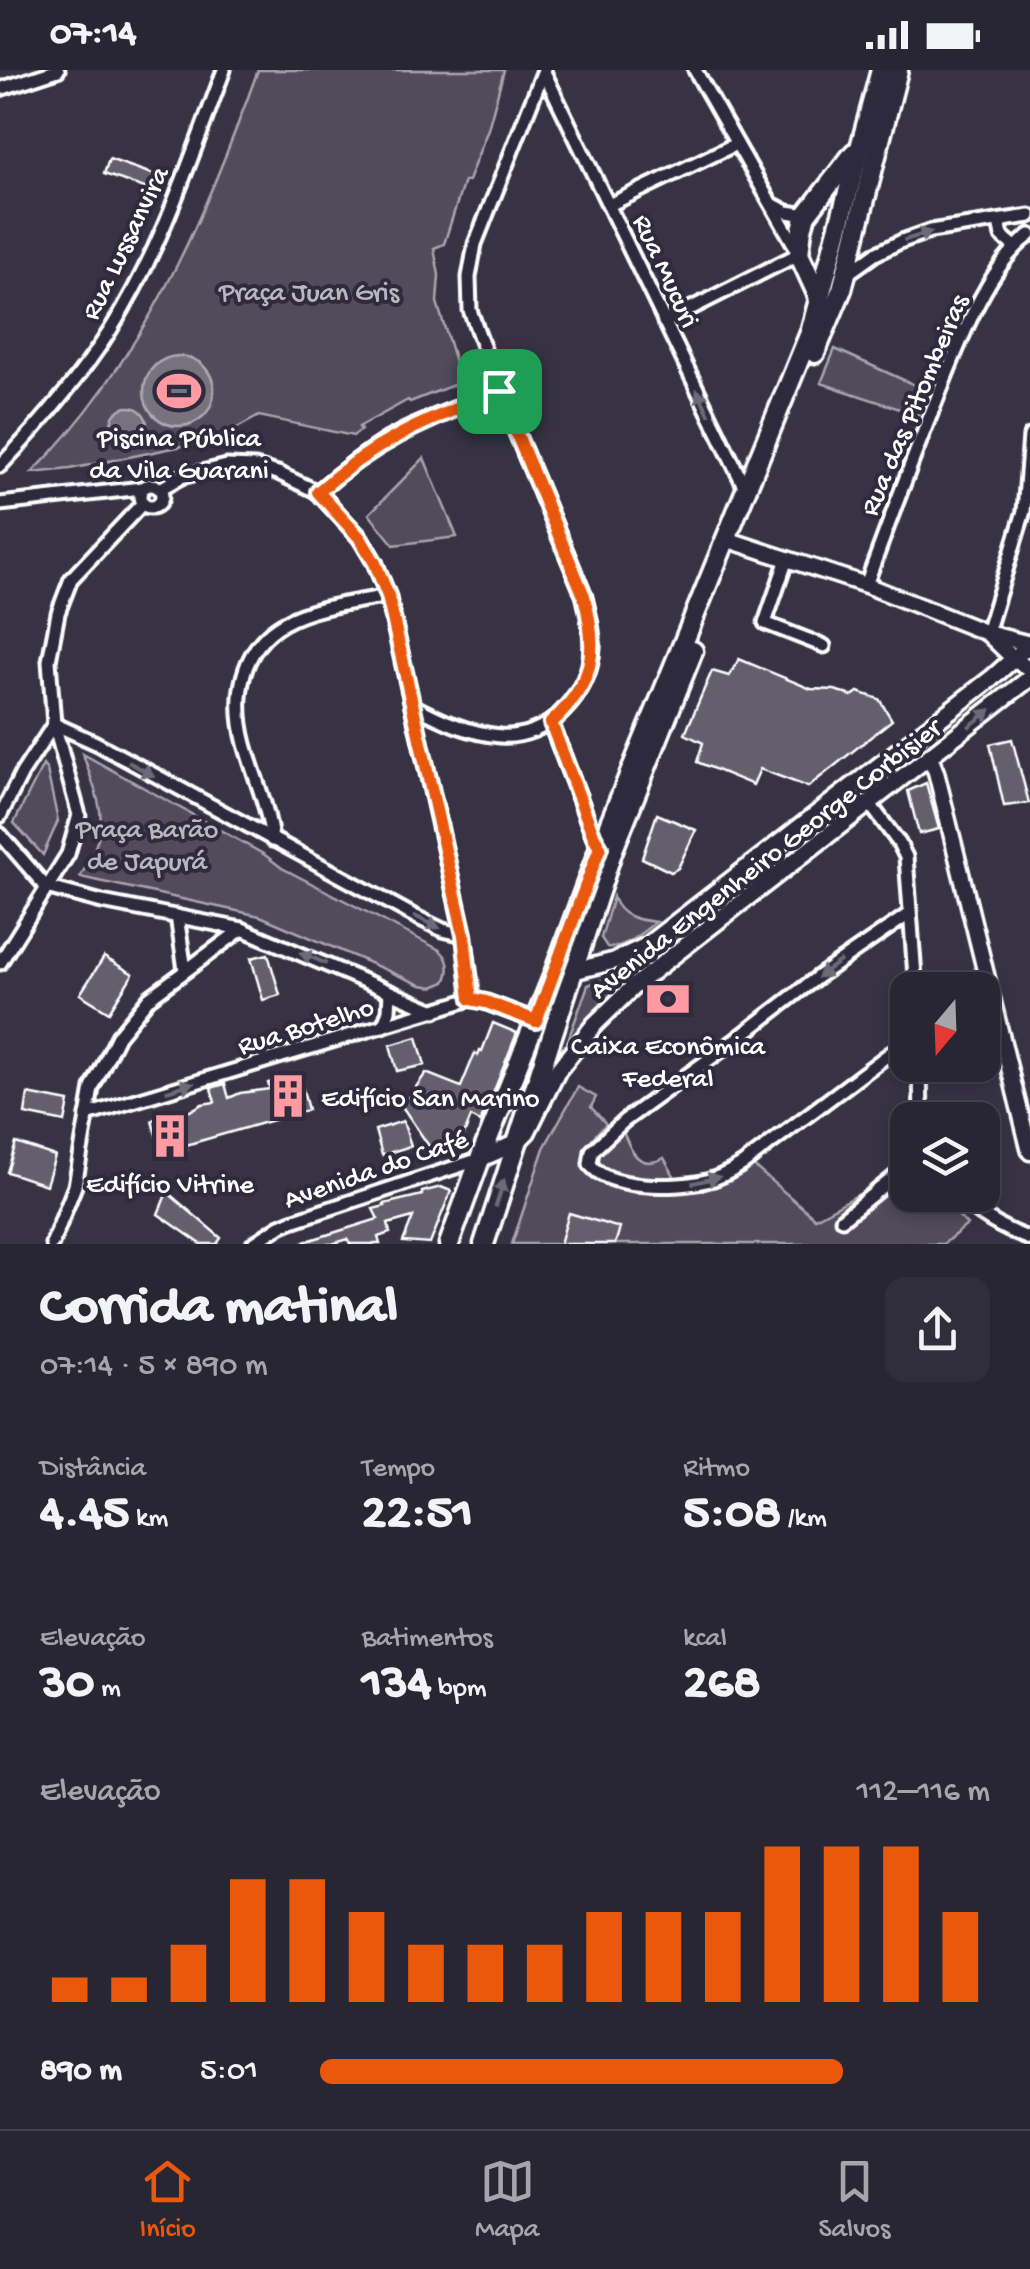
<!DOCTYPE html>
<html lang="pt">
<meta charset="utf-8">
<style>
body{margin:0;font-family:"Gochi Hand",sans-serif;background:#312e3c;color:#f1f3f6;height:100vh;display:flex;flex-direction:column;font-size:38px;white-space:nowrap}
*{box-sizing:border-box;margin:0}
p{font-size:32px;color:#a5a5ac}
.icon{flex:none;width:55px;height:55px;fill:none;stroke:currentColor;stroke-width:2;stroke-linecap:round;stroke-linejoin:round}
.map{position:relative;height:1174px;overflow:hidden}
.drawer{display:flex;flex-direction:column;background:#292634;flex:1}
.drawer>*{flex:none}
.needle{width:65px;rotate:199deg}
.buttons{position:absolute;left:890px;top:902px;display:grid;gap:20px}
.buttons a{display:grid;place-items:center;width:110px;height:110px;border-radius:20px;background:#292634;box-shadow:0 5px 15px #0003,0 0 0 2px #45434f;font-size:50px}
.pin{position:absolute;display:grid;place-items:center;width:85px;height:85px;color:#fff;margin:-42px;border-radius:20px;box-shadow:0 5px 15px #0006}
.round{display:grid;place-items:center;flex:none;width:105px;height:105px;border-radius:20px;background:#312e3c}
.head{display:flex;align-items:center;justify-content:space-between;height:170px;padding:0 40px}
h1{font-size:55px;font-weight:700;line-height:75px}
.figures{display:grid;grid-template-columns:repeat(3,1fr);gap:15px;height:170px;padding:10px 40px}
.figures div{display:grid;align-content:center}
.figures b{font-size:50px;font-weight:700}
.figures small{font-size:28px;font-weight:400}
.figures p{font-size:28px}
.chart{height:280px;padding:20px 40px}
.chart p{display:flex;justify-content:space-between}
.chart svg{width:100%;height:180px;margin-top:10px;stroke:#ea580c;stroke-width:6}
ul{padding:0 40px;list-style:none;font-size:32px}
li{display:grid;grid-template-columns:160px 120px 1fr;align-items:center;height:75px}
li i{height:25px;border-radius:12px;background:#ea580c}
.status{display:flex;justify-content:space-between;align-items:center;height:70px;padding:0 50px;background:#292634;direction:ltr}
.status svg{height:28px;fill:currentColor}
.tabs{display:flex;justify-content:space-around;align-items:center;height:140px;border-top:2px solid #45434f;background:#292634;font-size:28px;color:#a5a5ac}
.tabs a{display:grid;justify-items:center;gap:5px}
.tabs .active{color:#ea580c}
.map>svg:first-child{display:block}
.green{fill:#514c5c;stroke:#a8a6ae;stroke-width:2.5}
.water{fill:#76737f;stroke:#adabb2;stroke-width:2.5}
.building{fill:#635f6d;stroke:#fff;stroke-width:2.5}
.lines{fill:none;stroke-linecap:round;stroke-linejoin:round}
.minor-casing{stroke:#fff;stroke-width:19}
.tertiary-casing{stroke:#fff;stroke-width:21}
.secondary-casing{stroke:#fff;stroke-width:22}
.primary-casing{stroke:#fff;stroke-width:25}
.minor{stroke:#2f2a3d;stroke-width:11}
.tertiary{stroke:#2f2a3d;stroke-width:14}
.secondary{stroke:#2f2a3d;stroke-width:15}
.primary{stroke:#2f2a3d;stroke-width:18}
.oneway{fill:#6d6a77}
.route-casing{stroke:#fff;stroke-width:20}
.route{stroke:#ea580c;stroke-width:12}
.labels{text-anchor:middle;stroke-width:8;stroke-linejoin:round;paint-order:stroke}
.street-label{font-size:28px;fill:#fff;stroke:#2f2a3d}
.park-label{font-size:28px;fill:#b9b7be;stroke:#2f2a3d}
.poi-label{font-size:28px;fill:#fff;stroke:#2f2a3d}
</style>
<div class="status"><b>07:14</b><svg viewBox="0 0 49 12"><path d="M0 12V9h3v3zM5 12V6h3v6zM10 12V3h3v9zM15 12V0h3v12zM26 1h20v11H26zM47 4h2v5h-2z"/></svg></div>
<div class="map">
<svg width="1030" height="1174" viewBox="0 0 1030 1174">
<rect width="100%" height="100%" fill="#373345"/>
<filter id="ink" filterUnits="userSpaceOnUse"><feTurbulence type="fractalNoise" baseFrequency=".01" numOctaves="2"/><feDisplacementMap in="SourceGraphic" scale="20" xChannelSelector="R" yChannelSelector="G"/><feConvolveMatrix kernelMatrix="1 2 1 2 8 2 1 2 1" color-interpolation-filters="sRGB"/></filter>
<g filter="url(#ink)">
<g class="green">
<path d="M258 0H504L488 59 468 111H464L444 174 434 178 439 205 437 232 461 312 410 332 408 330 359 357 361 360 353 366 259 346 217 369 70 399 32 403C144 290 205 147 258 0Z"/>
<path d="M835 279 928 321 918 345 821 313Z"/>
<path d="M424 388 457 467 394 475 369 444Z"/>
<path d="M83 684 265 785 282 798 438 879C450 887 451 900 445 912L433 917 421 915 260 846 80 807C113 752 101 740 83 684Z"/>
<path d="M43 695 47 700 58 751 43 785 14 753Z"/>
<path d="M613 827C619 847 638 850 656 852 642 862 625 879 607 877L601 868Z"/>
<path d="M642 895 564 981 588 915Z"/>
<path d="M578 1017 596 1027 591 1037 606 1054C597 1063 581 1077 584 1092 584 1093 592 1106 593 1107L625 1117 689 1118 750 1093 815 1148 907 1098 908 1125H939L967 1155 943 1174H512L544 1078Z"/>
<path d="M622 1059C630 1080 638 1101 664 1088L677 1111 611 1104 598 1097C593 1078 611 1071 622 1059Z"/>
</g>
<g class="water">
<circle cx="179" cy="321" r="35"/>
<circle cx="129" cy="355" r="18"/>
</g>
<g class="building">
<path d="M109 89 161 107 156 122 104 104Z"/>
<path d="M739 589 811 619 835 620 852 626 858 622 879 629 892 650 808 717 760 699 753 715 697 692 703 673 685 664 708 610 712 601 729 606Z"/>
<path d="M1012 669 1029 733 1004 736 990 674Z"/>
<path d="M926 713 939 759 919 764 908 721Z"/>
<path d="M657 744 696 760 678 798 671 802 642 788Z"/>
<path d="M268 884 280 925 263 930 251 888Z"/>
<path d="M104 887 133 904 109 942 80 924Z"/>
<path d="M493 953 517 963 490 1031 480 1052 471 1047 461 1072 433 1082 399 1032 408 1028 426 1003 461 1017 475 983 478 985 480 980 482 981Z"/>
<path d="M417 967 425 995 397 1001 390 975Z"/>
<path d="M299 1004 308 1040 186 1075 187 1080 181 1084 170 1088 163 1087 152 1051 157 1048 190 1041 202 1034 215 1032 211 1018 225 1014 229 1028 240 1023 270 1019 268 1013Z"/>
<path d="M28 1024 69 1032 65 1052 25 1044Z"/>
<path d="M403 1051 411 1076 382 1085 375 1060Z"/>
<path d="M16 1073 55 1086 46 1115 7 1102Z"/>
<path d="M441 1117 451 1121 430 1174 403 1172 413 1147 388 1154 390 1163 378 1167 380 1174H350L348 1169 332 1174H304V1172L378 1149 373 1139 385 1136 384 1134 422 1125V1122Z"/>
<path d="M167 1122 221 1168 217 1174H201L158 1144Z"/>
<path d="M569 1143 620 1158 615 1174H560Z"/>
</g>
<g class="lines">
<g class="minor-casing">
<g id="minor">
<path d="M695 0 799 183"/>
<path d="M544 2 746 420"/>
<path d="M0 19 58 0"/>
<path d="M772 134 787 142 806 145"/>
<path d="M609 135 736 74"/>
<path d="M999 152 1002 166 1015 177"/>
<path d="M847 204 875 184 902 171 930 161 1030 146"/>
<path d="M664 252 799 184"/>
<path d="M0 396C40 354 80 308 111 259 161 180 191 87 224 0"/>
<circle cx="151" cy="426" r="11"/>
<path d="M160 419 181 407 227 396 255 397 278 403 318 422 361 468 375 493 388 526 412 635C440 650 468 663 500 666 548 669 590 626 593 579 594 561 588 542 584 525L499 321 470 240 469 207 475 174 544 0"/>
<path d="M318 422C340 403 363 384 388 369 423 349 462 336 499 321"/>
<path d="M0 434 142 418"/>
<path d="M787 489 765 553 824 576"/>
<path d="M866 515C888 455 910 396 934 336 955 285 985 197 1030 165"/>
<path d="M987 563 1024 441 1030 366"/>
<path d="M412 635 464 865 471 914V929"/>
<path d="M551 653 594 767 602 778"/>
<path d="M54 654 96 673 416 847 443 860 464 865"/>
<path d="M870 734 899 773 906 787 916 920"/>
<path d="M0 746 22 703 54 654"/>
<path d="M0 764 46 817 102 832 242 859 435 941"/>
<path d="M272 770C268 736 254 707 245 674 233 629 240 578 284 553 311 537 357 532 388 526"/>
<path d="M177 846 185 900"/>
<path d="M0 893 68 784 79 745 54 654 49 591 58 543 71 509 142 434"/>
<path d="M383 956 389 941 390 922"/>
<path d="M908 970 743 1094C731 1101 720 1108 706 1111 679 1118 607 1120 590 1094L592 1081 624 1051 733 972 819 906 909 844"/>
<path d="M920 995 921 1050"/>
<path d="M87 1045 471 929 485 932 536 951"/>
<path d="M958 1125C979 1146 1002 1159 1030 1169"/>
<path d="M842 1149 908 1096"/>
<path d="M52 1174 75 1116 92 1018 118 966 149 928 242 859"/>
<path d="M253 1174 280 1156 292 1151 480 1089"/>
</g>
</g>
<g class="tertiary-casing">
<g id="tertiary">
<path d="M726 469 866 515 987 563 1030 574"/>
<path d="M989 565 1014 589 1030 600"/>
<path d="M930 687 936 702 1030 1082"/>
</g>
</g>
<g class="secondary-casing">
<g id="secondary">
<path d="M566 903 614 891 646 876 992 608 1030 574"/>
<path d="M480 1089 516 1073 527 1062 558 1000 595 954 634 916 1030 608"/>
</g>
</g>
<g class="primary-casing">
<g id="primary">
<path d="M820 230 799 184 802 159 806 145 854 83"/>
<path d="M815 283 842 219 898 0"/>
<path d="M449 1174 480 1089 553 907 600 777 810 263 881 0"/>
<path d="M484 1174 612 782 693 581"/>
</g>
</g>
<use href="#minor" class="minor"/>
<use href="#tertiary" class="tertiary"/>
<use href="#secondary" class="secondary"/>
<use href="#primary" class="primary"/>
</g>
<defs><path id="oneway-solid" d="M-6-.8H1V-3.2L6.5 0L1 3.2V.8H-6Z" transform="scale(2.5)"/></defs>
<g class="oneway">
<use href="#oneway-solid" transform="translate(918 166) rotate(-17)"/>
<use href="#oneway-solid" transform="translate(703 332) rotate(-116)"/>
<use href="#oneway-solid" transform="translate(980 648) rotate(-38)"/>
<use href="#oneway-solid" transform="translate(141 699) rotate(29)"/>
<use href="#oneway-solid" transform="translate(427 852) rotate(26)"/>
<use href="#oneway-solid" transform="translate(313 888) rotate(-157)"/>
<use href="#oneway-solid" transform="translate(829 899) rotate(144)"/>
<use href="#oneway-solid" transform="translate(180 1017) rotate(-17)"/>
<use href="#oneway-solid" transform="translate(706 1110) rotate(-13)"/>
<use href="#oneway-solid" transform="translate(500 1123) rotate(-73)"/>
</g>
</g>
<g class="lines" filter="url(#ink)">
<g class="route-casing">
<path id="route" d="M499 321 584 526C598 582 595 612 551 653L594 767 600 777 536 951 486 932 471 929 464 865 388 526 375 493 360 468 318 422C376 370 428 350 499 321Z"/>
</g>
<use href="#route" class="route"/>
</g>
<defs>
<g id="stadium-bare" transform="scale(3.45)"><path d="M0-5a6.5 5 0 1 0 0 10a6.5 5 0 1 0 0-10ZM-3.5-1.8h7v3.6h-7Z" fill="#ff9aa2" stroke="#2f2a3d" stroke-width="2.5" paint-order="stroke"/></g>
<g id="bank-bare" transform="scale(3.45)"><path d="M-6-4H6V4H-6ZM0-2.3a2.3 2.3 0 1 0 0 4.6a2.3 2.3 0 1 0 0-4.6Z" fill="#ff9aa2" stroke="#2f2a3d" stroke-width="2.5" paint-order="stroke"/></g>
<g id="building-bare" transform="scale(3.45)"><path d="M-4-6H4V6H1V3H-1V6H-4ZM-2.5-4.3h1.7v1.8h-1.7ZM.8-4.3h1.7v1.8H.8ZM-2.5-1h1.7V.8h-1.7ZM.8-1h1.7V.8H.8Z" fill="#ff9aa2" stroke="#2f2a3d" stroke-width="2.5" paint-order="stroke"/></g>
</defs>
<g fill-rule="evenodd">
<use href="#stadium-bare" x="179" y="321"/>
<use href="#bank-bare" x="668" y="929"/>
<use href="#building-bare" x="288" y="1026"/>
<use href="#building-bare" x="170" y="1066"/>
</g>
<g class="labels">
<g class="street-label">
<text transform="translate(123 172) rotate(-64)" y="10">Rua Lussanvira</text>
<text transform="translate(668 200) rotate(65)" y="10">Rua Mucuri</text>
<text transform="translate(912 334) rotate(-67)" y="10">Rua das Pitombeiras</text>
<text transform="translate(764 787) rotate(-38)" y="10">Avenida Engenheiro George Corbisier</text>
<text transform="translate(305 954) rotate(-17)" y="10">Rua Botelho</text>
<text transform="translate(375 1097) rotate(-19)" y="10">Avenida do Café</text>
</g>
<g class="park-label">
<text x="309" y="230">Praça Juan Gris</text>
<text x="147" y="767">Praça Barão<tspan x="147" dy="32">de Japurá</tspan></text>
</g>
<g class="poi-label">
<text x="179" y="376">Piscina Pública<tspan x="179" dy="32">da Vila Guarani</tspan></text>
<text x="668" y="984">Caixa Econômica<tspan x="668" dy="32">Federal</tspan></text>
<text x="321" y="1036" text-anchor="start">Edifício San Marino</text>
<text x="170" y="1122">Edifício Vitrine</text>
</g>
</g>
</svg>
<div class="buttons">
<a><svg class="needle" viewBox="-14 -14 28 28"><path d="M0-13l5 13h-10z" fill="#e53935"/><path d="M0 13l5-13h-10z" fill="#a5a5ac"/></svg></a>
<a><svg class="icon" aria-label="layers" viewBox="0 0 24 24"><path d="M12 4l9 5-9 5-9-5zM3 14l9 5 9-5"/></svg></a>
</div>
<div class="pin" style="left:499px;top:321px;background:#1e9e55"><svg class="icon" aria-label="arrive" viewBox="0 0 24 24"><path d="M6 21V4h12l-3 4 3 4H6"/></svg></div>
</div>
<section class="drawer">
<div class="head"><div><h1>Corrida matinal</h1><p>07:14 · 5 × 890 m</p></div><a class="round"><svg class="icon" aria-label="share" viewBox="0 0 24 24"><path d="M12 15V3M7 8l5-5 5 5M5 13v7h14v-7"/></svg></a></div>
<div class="figures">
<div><p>Distância</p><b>4.45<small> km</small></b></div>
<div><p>Tempo</p><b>22:51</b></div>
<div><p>Ritmo</p><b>5:08<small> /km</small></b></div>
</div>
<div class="figures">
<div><p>Elevação</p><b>30<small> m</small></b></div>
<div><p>Batimentos</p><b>134<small> bpm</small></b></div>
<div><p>kcal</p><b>268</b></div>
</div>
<div class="chart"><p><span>Elevação</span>112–116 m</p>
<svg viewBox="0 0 160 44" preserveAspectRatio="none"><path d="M5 44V38M15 44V38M25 44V30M35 44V14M45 44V14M55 44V22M65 44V30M75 44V30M85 44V30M95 44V22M105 44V22M115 44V22M125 44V6M135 44V6M145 44V6M155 44V22"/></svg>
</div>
<ul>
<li><b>890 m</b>5:01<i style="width:78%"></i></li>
</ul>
</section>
<nav class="tabs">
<a class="active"><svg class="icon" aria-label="home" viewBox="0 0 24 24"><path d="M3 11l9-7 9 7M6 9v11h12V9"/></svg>Início</a>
<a><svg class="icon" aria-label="map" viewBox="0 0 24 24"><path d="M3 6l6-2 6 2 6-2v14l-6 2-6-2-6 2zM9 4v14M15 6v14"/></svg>Mapa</a>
<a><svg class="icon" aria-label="saved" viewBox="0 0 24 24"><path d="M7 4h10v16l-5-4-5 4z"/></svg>Salvos</a>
</nav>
